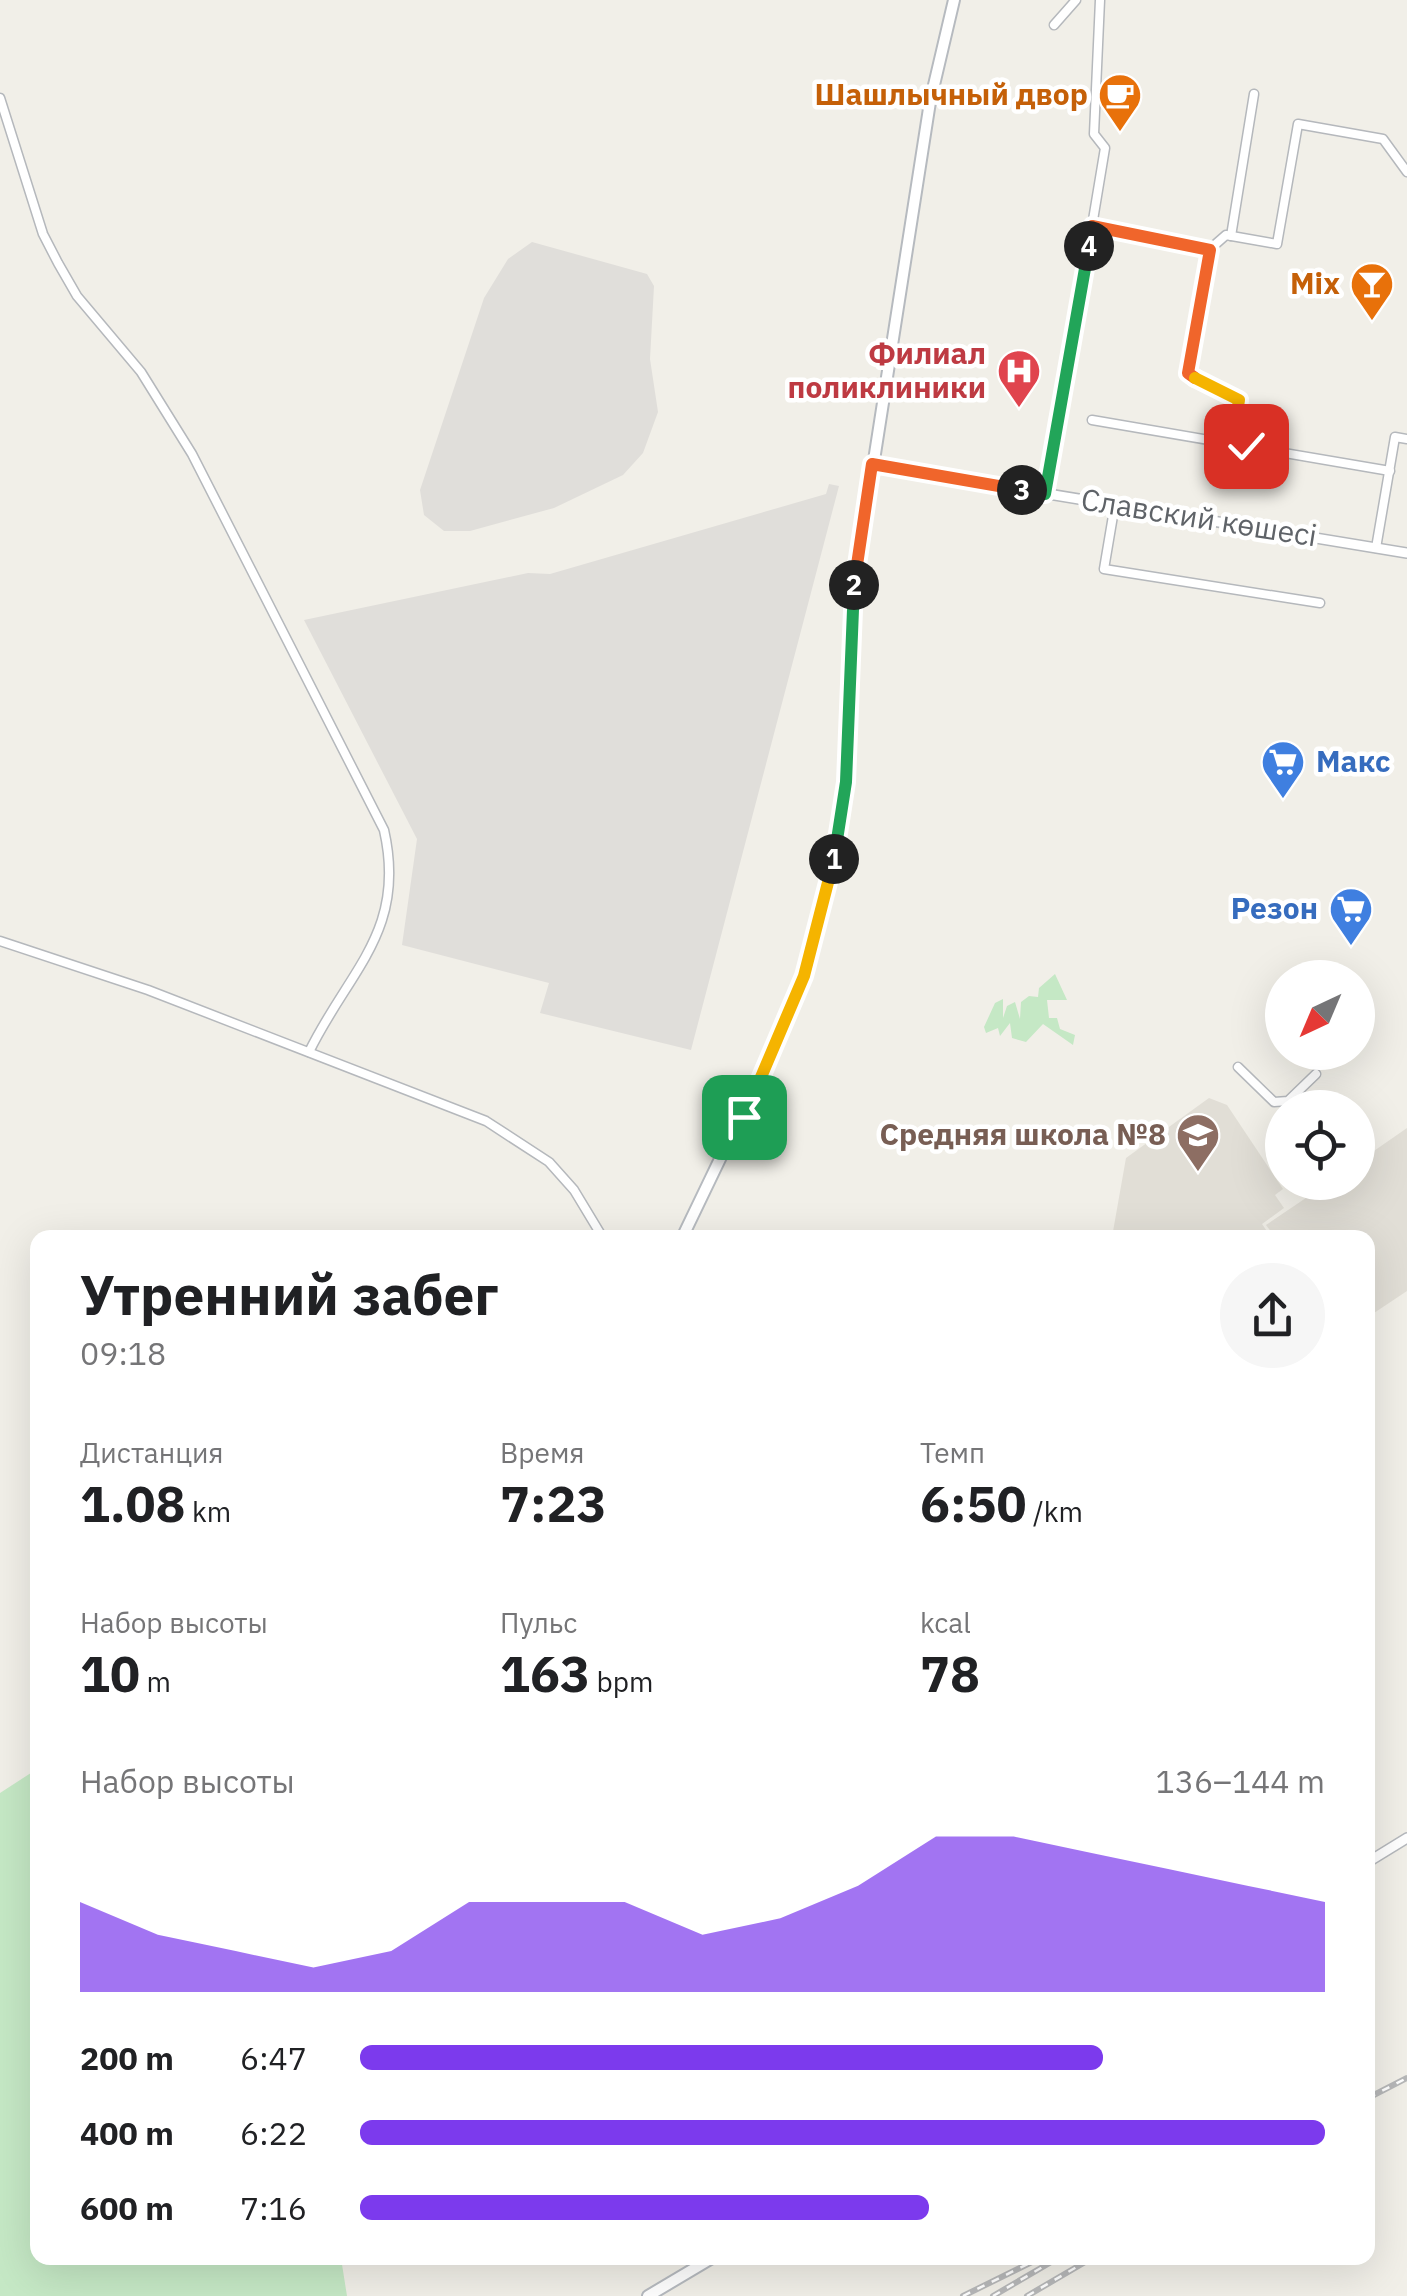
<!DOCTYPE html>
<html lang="ru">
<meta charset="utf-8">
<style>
body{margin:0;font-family:"IBM Plex Sans",sans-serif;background:#f6f6f6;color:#202124;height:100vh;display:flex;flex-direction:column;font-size:38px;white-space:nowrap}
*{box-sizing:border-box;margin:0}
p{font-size:32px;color:#757577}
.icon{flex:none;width:55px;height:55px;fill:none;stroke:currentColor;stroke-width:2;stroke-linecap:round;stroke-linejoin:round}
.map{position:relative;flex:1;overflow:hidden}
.side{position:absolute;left:30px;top:1230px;width:1345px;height:1035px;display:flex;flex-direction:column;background:#fff;border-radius:20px;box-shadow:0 10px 40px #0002}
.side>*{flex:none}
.needle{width:65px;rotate:224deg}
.tools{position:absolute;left:1265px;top:960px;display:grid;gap:20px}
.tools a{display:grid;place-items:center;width:110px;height:110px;border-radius:50%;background:#fff;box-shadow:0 10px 40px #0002;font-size:50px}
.pin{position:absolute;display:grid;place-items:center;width:85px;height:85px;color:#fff;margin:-42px;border-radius:20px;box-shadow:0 5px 15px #0006}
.km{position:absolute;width:50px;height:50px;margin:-25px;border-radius:50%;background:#222;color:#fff;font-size:28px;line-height:50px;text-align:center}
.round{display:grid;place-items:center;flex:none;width:105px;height:105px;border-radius:52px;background:#f6f6f6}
.overview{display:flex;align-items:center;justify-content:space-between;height:170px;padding:0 50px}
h1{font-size:55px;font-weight:700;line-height:75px}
.metrics{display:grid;grid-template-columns:repeat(3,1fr);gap:15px;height:170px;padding:10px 50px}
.metrics div{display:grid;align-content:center}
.metrics b{font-size:50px;font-weight:700}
.metrics small{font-size:28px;font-weight:400}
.metrics p{font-size:28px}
.chart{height:280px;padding:20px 50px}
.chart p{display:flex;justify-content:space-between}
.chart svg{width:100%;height:180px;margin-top:10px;fill:#7c3aed;opacity:.7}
ul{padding:0 50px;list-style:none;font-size:32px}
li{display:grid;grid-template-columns:160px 120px 1fr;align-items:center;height:75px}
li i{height:25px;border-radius:12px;background:#7c3aed}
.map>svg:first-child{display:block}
.industrial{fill:#e0deda}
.education{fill:#e1ded6}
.green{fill:#c5e8c5}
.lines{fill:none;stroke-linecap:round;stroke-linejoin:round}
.minor-casing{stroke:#b5b8bc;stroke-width:11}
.tertiary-casing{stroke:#b5b8bc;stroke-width:12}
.secondary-casing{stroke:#b6babf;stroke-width:14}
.minor{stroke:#fff;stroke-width:8}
.tertiary{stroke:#fff;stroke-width:9}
.secondary{stroke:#fff;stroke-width:10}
.rail-casing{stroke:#b6b7b8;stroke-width:6}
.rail{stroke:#fff;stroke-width:2.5;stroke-dasharray:8;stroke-linecap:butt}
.split-1-casing{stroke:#fff;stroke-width:20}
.split-2-casing{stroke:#fff;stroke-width:20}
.split-3-casing{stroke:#fff;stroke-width:20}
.split-4-casing{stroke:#fff;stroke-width:20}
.split-5-casing{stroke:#fff;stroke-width:20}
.split-6-casing{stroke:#fff;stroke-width:20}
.split-1{stroke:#f5b400;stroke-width:12}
.split-2{stroke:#22a559;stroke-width:12}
.split-3{stroke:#f0652b;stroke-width:12}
.split-4{stroke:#22a559;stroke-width:12}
.split-5{stroke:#f0652b;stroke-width:12}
.split-6{stroke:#f5b400;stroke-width:12}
.labels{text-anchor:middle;stroke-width:9;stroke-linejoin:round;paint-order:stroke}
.food-label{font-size:30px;font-weight:bold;fill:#c56008;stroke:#fff;text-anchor:end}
.health-label{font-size:30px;font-weight:bold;fill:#be3a42;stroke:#fff;text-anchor:end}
.street-label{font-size:30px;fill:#5f6368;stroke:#fff}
.shop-label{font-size:30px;font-weight:bold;fill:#366cbe;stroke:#fff;text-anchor:start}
.education-label{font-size:30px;font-weight:bold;fill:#785e54;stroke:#fff;text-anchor:end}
</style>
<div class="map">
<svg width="1407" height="2296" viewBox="0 0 1407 2296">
<rect width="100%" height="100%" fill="#f1efe8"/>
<g class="industrial">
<path d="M532 242 647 274 654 286 650 359 658 412 643 453 623 475 554 508 470 531H444L424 515 420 490 484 298 508 259Z"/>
<path d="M829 484 839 486 691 1050 540 1013 549 983 402 945 417 839 304 620 528 573 550 574 826 494Z"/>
</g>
<g class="education">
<path d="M1209 1098 1227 1105 1283 1189 1275 1195 1284 1208 1262 1224 1271 1237H1112L1126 1158Z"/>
<path d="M1407 1128V1291L1368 1317V1238L1275 1237 1266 1225 1328 1183 1358 1182V1162Z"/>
</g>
<g class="green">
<path d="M1055 974 1067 1000H1047L1049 1018H1057L1060 1029 1075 1035 1073 1045 1043 1024 1026 1042 1012 1038 1010 1023 1000 1036 998 1028 986 1033 984 1027 995 1003 1003 999V1018L1007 1006 1015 1002 1020 1019 1021 1002 1029 996 1038 997 1039 988Z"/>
<path d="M37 1769 38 2258H341L347 2296H0V1793Z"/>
</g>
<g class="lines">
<g class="minor-casing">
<g id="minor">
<path d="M1054 25 1076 0"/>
<path d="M0 98 43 234 58 263 77 296 141 372 192 454 384 830C407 931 349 970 309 1052"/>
<path d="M1092 226 1105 148 1094 134 1100 0"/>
<path d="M1231 236 1254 94"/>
<path d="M1210 249 1188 373 1239 400 1232 444"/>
<path d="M1092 420 1390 471"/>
<path d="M1045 494 1092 226 1210 249 1226 235 1277 244 1298 124 1383 139 1407 172"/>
<path d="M1115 504 1104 569 1320 603"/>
<path d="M1376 548 1395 437 1407 439"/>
<path d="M0 941 148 990 486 1121 549 1162 574 1190 603 1238"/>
<path d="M1238 1067 1274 1102 1288 1101 1316 1074"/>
</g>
</g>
<g class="tertiary-casing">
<g id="tertiary">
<path d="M872 465 1407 553"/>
<path d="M1368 1862 1407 1838"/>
</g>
</g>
<g class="secondary-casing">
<g id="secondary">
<path d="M682 1238 794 1005 811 955 838 843 846 781 852 601 930 102 954 0"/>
<path d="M648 2296 712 2258"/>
</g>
</g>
<use href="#minor" class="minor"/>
<use href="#tertiary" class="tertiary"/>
<use href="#secondary" class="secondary"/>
<g class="rail-casing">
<g id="rail">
<path d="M1368 2098 1407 2078"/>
<path d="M963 2296 1040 2258"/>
<path d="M993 2296 1058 2258"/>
<path d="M1027 2296 1092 2258"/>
</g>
</g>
<use href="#rail" class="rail"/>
</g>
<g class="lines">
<g class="split-1-casing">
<path id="split-1" d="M744 1117 804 976 834 859"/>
</g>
<g class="split-2-casing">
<path id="split-2" d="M834 859 846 782 854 585"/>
</g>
<g class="split-3-casing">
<path id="split-3" d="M854 585 872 464 1022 490"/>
</g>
<g class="split-4-casing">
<path id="split-4" d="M1022 490 1045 494 1089 246"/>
</g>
<g class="split-5-casing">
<path id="split-5" d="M1089 246 1092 226 1210 250 1188 373 1195 378"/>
</g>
<g class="split-6-casing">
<path id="split-6" d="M1195 378 1239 400 1232 444 1246 446"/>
</g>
<use href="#split-1" class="split-1"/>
<use href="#split-2" class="split-2"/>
<use href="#split-3" class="split-3"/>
<use href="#split-4" class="split-4"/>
<use href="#split-5" class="split-5"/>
<use href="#split-6" class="split-6"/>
</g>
<defs>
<g id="cafe-pin" transform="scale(2.25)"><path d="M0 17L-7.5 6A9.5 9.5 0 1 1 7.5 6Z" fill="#e8710a" stroke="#fff"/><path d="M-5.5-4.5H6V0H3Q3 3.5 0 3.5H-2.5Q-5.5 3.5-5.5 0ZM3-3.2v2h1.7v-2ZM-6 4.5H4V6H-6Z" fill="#fff"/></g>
<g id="bar-pin" transform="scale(2.25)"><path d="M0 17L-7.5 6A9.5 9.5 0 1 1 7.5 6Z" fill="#e8710a" stroke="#fff"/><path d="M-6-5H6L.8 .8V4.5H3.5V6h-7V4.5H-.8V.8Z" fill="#fff"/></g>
<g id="hospital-pin" transform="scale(2.25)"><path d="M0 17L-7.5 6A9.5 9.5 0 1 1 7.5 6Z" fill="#e0444e" stroke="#fff"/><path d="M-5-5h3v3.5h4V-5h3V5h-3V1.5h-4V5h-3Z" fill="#fff"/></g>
<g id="supermarket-pin" transform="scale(2.25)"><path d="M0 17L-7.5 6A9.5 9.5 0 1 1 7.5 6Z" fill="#3f7fe0" stroke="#fff"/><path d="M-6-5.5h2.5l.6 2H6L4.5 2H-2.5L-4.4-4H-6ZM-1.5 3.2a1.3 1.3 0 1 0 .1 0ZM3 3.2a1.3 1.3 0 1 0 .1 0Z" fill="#fff"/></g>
<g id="school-pin" transform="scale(2.25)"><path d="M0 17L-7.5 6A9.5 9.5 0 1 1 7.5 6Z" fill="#8d6e63" stroke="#fff"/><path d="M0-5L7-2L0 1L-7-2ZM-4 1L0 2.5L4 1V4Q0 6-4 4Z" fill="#fff"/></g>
</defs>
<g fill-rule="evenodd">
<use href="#cafe-pin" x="1120" y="95"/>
<use href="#bar-pin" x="1372" y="284"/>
<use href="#hospital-pin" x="1019" y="371"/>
<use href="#supermarket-pin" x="1283" y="762"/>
<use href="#supermarket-pin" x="1351" y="909"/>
<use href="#school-pin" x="1198" y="1135"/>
</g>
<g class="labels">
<g class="food-label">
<text x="1088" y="105">Шашлычный двор</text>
<text x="1340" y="294">Mix</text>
</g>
<g class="health-label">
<text x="986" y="364">Филиал<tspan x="986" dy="34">поликлиники</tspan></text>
</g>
<g class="street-label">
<text transform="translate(1199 518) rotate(9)" y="10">Славский көшесі</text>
</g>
<g class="shop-label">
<text x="1316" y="772">Макс</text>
<text x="1318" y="919" text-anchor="end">Резон</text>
</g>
<g class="education-label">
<text x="1166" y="1145">Средняя школа №8</text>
</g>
</g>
</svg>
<div class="tools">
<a><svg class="needle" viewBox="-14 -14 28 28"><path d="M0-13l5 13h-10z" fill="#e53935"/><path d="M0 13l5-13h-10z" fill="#757577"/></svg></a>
<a><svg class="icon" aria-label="locate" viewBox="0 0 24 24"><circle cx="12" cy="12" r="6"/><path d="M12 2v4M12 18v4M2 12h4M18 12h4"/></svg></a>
</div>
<div class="pin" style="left:744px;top:1117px;background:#1e9e55"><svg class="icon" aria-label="arrive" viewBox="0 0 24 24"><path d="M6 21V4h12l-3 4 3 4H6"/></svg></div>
<div class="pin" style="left:1246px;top:446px;background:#d93025"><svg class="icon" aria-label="check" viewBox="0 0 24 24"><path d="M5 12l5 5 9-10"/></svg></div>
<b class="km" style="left:834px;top:859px">1</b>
<b class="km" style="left:854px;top:585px">2</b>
<b class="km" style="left:1022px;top:490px">3</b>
<b class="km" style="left:1089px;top:246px">4</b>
<section class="side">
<div class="overview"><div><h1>Утренний забег</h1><p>09:18</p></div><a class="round"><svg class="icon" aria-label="share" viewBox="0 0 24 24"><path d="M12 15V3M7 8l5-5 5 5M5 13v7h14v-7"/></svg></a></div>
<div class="metrics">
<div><p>Дистанция</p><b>1.08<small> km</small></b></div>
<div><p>Время</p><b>7:23</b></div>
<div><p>Темп</p><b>6:50<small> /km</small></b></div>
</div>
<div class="metrics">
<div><p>Набор высоты</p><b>10<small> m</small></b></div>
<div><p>Пульс</p><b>163<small> bpm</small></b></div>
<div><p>kcal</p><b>78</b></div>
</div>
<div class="chart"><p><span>Набор высоты</span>136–144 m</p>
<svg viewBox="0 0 160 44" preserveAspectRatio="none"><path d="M0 44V22L10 30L20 34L30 38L40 34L50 22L60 22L70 22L80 30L90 26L100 18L110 6L120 6L130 10L140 14L150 18L160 22V44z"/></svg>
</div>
<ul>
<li><b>200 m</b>6:47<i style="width:77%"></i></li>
<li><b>400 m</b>6:22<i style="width:100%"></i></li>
<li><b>600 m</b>7:16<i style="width:59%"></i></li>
</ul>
</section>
</div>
